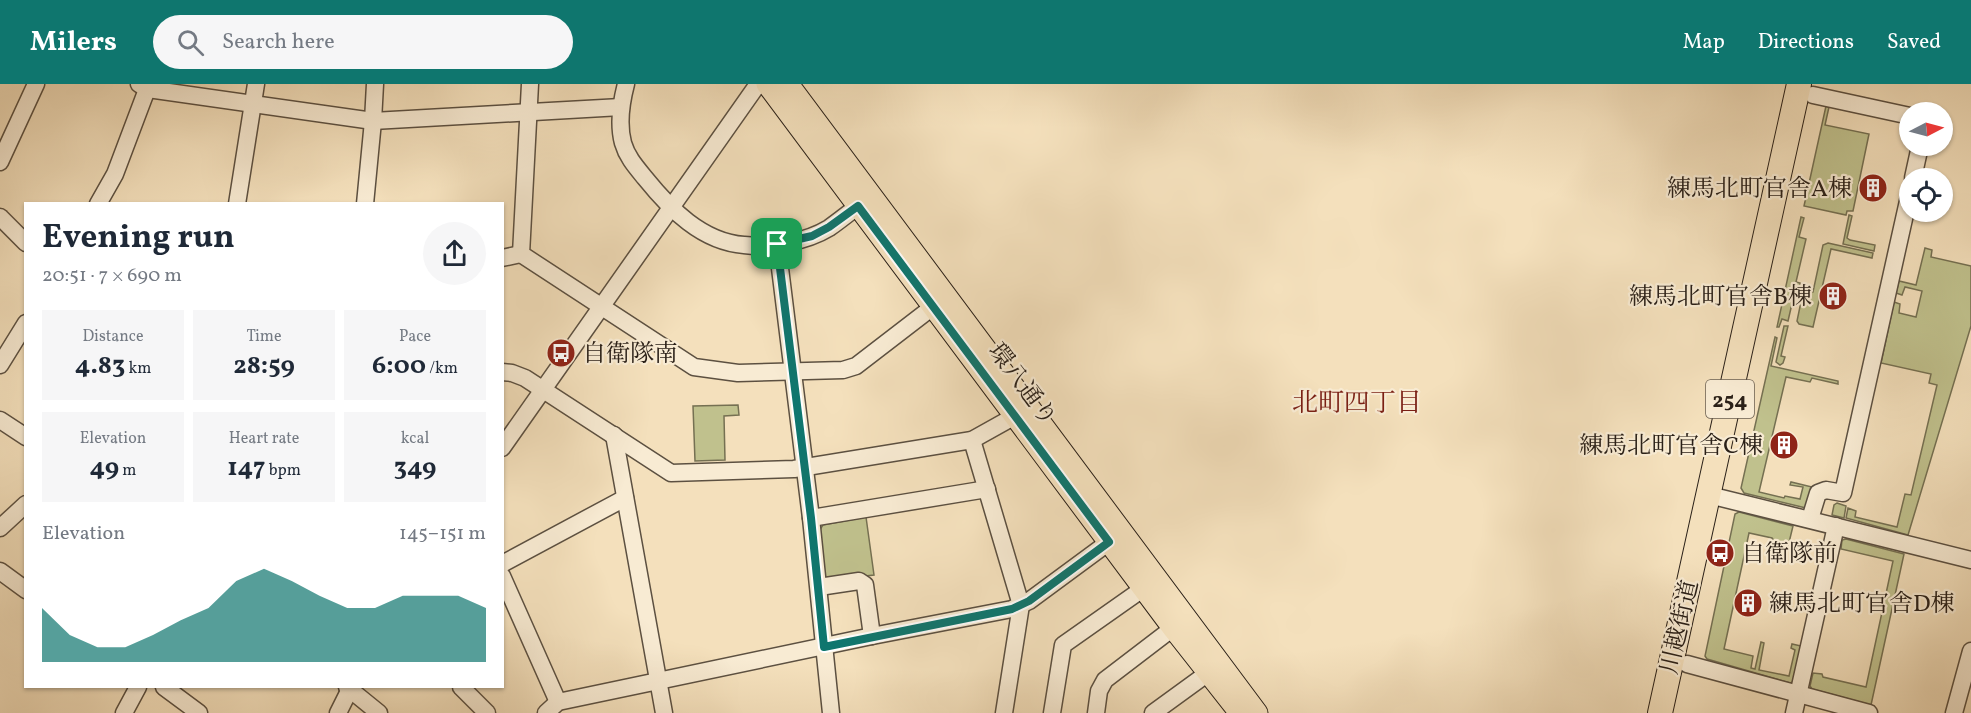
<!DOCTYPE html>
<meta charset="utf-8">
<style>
body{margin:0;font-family:Vollkorn,"Noto Serif JP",serif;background:#f6f6f7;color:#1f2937;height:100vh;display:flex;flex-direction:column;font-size:22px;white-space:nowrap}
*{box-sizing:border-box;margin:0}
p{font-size:20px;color:#747a83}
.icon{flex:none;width:33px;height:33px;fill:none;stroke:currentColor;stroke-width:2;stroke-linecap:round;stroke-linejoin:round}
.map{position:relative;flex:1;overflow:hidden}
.sheet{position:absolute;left:24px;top:118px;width:480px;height:486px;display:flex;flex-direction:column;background:#fff;border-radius:0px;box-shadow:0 2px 4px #0004}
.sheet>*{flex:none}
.needle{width:39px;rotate:84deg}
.fabs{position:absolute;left:1899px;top:18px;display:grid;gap:12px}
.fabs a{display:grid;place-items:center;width:54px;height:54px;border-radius:50%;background:#fff;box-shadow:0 2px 4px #0004;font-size:30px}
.pin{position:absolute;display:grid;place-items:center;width:51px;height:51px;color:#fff;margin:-26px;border-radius:12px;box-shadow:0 3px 9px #0006}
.round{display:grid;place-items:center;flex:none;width:63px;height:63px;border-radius:32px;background:#f6f6f7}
.overview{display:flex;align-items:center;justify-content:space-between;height:102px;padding:0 18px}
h1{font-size:33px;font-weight:700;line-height:45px}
.metrics{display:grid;grid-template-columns:repeat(3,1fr);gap:9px;height:102px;padding:6px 18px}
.metrics div{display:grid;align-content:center;border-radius:0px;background:#f6f6f7;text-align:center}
.metrics b{font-size:26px;font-weight:700}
.metrics small{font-size:16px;font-weight:400}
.metrics p{font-size:16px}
.chart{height:168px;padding:12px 18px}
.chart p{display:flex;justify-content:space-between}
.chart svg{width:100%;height:108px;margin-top:6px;fill:#0f766e;opacity:.7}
header{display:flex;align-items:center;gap:36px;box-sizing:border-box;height:84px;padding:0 30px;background:#0f766e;color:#fff}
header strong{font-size:28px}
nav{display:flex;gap:33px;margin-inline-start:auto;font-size:21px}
.search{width:420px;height:54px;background:#f6f6f7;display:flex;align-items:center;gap:15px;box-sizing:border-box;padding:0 21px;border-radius:33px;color:#747a83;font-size:22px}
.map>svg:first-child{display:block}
.green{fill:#c0c18d;stroke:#757052;stroke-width:1.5}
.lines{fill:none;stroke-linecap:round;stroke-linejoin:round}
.minor-casing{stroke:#5c5041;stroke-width:19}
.major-casing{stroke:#2a2018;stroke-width:23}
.highway-casing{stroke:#2a2018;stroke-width:26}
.minor{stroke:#f8ebd3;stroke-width:16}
.major{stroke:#f4e0bc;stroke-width:21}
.highway{stroke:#f4e0bc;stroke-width:24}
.route-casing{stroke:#fff;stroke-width:12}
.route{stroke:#0f766e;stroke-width:8}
.labels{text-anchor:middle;stroke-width:4.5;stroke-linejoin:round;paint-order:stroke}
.shield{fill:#f8ebd3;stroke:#685d50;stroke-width:1.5}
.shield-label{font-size:22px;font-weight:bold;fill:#2a2018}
.poi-label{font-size:24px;fill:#2a2018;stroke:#f8ebd3;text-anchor:end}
.street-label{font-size:24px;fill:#2a2018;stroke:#f8ebd3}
.neighbourhood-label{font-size:26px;fill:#7a1f14;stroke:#f8ebd3}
</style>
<header>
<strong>Milers</strong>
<div class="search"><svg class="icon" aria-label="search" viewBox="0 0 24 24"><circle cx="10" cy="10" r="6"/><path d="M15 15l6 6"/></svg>Search here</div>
<nav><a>Map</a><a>Directions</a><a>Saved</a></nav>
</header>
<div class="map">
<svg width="1971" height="629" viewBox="0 0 1971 629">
<rect width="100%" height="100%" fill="#f4e0bc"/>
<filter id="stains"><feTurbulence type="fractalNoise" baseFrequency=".00333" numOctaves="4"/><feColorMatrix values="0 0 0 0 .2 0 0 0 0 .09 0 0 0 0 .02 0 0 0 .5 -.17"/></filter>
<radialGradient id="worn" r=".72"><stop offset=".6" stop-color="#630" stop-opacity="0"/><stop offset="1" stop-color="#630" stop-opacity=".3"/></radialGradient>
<g class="green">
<path d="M1826 22 1829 23 1825 41 1869 50 1853 127H1847L1846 131 1804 122Z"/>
<path d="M1849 131 1852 132 1847 154 1850 156 1875 161 1874 167 1843 160Z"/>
<path d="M1801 133 1804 134 1799 153 1806 155 1796 198 1800 199 1798 212 1794 211 1788 237 1782 235 1779 243H1777Z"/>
<path d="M1828 159 1873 169 1872 174 1831 165 1813 243 1799 240 1797 237 1803 208 1807 207 1813 208 1823 161Z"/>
<path d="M1925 164 1932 166 1931 173 1971 182V242L1908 451 1846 434 1848 424 1856 427 1855 433 1897 443 1905 410 1911 411 1937 301 1929 299 1931 290 1881 279 1894 218 1900 220 1899 229 1916 233 1922 207 1905 203 1902 211 1896 209 1899 197 1916 201Z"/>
<path d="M1784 242H1788L1781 272 1785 273 1783 279 1780 281 1776 278Z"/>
<path d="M1775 253 1777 254 1771 282 1838 297V300L1812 294 1810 298 1786 293 1759 408 1784 414 1785 412 1800 415 1803 403 1790 401 1791 398 1812 403 1806 424 1744 409 1741 404Z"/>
<path d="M738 321 739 331 724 332 725 376 695 377 693 322Z"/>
<path d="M1837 419 1846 422 1844 434 1832 431 1834 421Z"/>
<path d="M1739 428 1793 442 1785 475 1782 477 1771 475 1775 458 1772 454 1749 449 1724 565 1753 572 1751 584 1755 585 1761 558 1764 559 1759 586 1789 592 1795 566 1791 564 1792 560 1801 562 1793 598 1790 599 1707 575 1705 572 1735 430Z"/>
<path d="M866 433 874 491 829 496 824 492 819 447 823 441Z"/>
<path d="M1846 455 1904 470 1871 621 1812 605 1810 602 1813 589 1822 590 1823 593 1866 603 1893 477 1841 465 1842 456Z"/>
</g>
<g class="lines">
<g class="minor-casing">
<g id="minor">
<path d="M139 0 148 5 373 37 621 23"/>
<path d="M530 0 521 170 694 283 738 289 843 286 856 282 934 222"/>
<path d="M626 0C621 19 618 40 623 59 627 73 636 83 645 94 670 125 702 158 744 161 771 164 806 158 829 144 839 137 849 129 858 122"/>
<path d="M1813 11 1910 32"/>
<path d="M0 78 36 0"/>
<path d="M1913 94 1920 62"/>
<path d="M98 120 115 90 149 0"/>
<path d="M237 120 256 0"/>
<path d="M365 120 373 37 375 0"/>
<path d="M0 133 26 159"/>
<path d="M777 160 811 434 831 629"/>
<path d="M502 174 521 170"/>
<path d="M0 281 26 239"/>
<path d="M502 288 512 289 525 294 671 389 794 385 972 356 1015 332"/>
<path d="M0 336 26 353"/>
<path d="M614 351 664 629"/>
<path d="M972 356 1021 521 1004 629"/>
<path d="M502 364 758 0"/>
<path d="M1709 411 1971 476"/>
<path d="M811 434 987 405"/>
<path d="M1810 435 1818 409 1826 406 1843 409 1910 108"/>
<path d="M0 444 26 420"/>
<path d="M502 480 625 414"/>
<path d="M0 487 26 506"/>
<path d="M502 492 558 618"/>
<path d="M819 503 859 497 865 501 872 552"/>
<path d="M1687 580 1869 629"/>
<path d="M164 603 199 629"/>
<path d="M347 603 379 629"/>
<path d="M461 603 487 629"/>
<path d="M124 629 138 603"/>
<path d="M338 629 351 603"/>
<path d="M546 629 558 618 872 552 1012 525 1029 517 1109 458"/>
<path d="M1052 629 1063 561 1144 504"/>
<path d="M1096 629 1099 607 1105 596 1173 544"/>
<path d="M1153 629 1208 589"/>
<path d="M1794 629 1836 442"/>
<path d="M1954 629 1971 567"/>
</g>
</g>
<g class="major-casing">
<g id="major">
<path d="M767 0 1173 544 1240 629"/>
<path d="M788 0 1257 629"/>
</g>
</g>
<g class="highway-casing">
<path id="highway" d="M1660 629 1799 0"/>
</g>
<use href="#minor" class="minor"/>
<use href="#major" class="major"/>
<use href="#highway" class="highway"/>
</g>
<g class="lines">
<g class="route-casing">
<path id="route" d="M858 122 1109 458 1029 517 1012 525 824 563 811 434 777 160 812 152 829 143Z"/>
</g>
<use href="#route" class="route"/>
</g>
<defs>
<g id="building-disc" transform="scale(1.5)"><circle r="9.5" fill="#8f2418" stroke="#f8ebd3"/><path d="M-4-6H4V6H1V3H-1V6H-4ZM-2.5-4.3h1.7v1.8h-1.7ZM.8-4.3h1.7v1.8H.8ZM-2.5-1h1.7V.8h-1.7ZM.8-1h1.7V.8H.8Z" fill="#fff"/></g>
<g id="bus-disc" transform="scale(1.5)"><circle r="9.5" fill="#8f2418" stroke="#f8ebd3"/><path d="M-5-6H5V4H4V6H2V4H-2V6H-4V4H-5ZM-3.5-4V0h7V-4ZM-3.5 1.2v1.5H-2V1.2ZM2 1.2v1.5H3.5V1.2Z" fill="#fff"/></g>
</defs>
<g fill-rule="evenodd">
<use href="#building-disc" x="1873" y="104"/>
<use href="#building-disc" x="1833" y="212"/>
<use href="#bus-disc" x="561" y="269"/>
<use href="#building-disc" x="1784" y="361"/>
<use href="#bus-disc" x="1720" y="469"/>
<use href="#building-disc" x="1748" y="519"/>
</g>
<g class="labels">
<rect class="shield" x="1706" y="296" width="48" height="38" rx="4.5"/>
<g class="shield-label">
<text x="1730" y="323">254</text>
</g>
<g class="poi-label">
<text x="1852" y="112">練馬北町官舎A棟</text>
<text x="1812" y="220">練馬北町官舎B棟</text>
<text x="582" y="277" text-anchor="start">自衛隊南</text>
<text x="1763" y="369">練馬北町官舎C棟</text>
<text x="1741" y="477" text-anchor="start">自衛隊前</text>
<text x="1769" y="527" text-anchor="start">練馬北町官舎D棟</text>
</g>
<g class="street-label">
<text transform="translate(1023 300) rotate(53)" y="8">環八通り</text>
<text transform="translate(1679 543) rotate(-77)" y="8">川越街道</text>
</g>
<g class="neighbourhood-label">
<text x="1357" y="327">北町四丁目</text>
</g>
</g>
<rect width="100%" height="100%" filter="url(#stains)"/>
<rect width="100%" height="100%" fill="url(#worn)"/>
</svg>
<div class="fabs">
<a><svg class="needle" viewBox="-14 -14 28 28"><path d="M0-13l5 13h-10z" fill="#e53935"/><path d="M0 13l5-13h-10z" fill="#747a83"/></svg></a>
<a><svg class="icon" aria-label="locate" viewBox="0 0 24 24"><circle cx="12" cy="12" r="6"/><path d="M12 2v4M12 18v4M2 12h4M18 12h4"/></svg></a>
</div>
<div class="pin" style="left:777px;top:160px;background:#1e9e55"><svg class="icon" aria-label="arrive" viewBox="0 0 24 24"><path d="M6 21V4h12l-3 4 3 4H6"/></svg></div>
<section class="sheet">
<div class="overview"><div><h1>Evening run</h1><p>20:51 · 7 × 690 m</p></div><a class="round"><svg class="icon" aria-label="share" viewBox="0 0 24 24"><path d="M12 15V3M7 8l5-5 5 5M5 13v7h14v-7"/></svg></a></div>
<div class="metrics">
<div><p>Distance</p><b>4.83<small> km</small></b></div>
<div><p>Time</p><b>28:59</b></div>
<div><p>Pace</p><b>6:00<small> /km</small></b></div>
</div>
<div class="metrics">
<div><p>Elevation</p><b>49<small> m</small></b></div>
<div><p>Heart rate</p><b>147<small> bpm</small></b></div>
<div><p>kcal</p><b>349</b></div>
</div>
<div class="chart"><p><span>Elevation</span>145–151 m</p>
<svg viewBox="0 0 160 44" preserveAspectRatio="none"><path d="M0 44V22L10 33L20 38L30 38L40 33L50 27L60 22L70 11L80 6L90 11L100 17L110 22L120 22L130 17L140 17L150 17L160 22V44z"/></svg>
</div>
</section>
</div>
